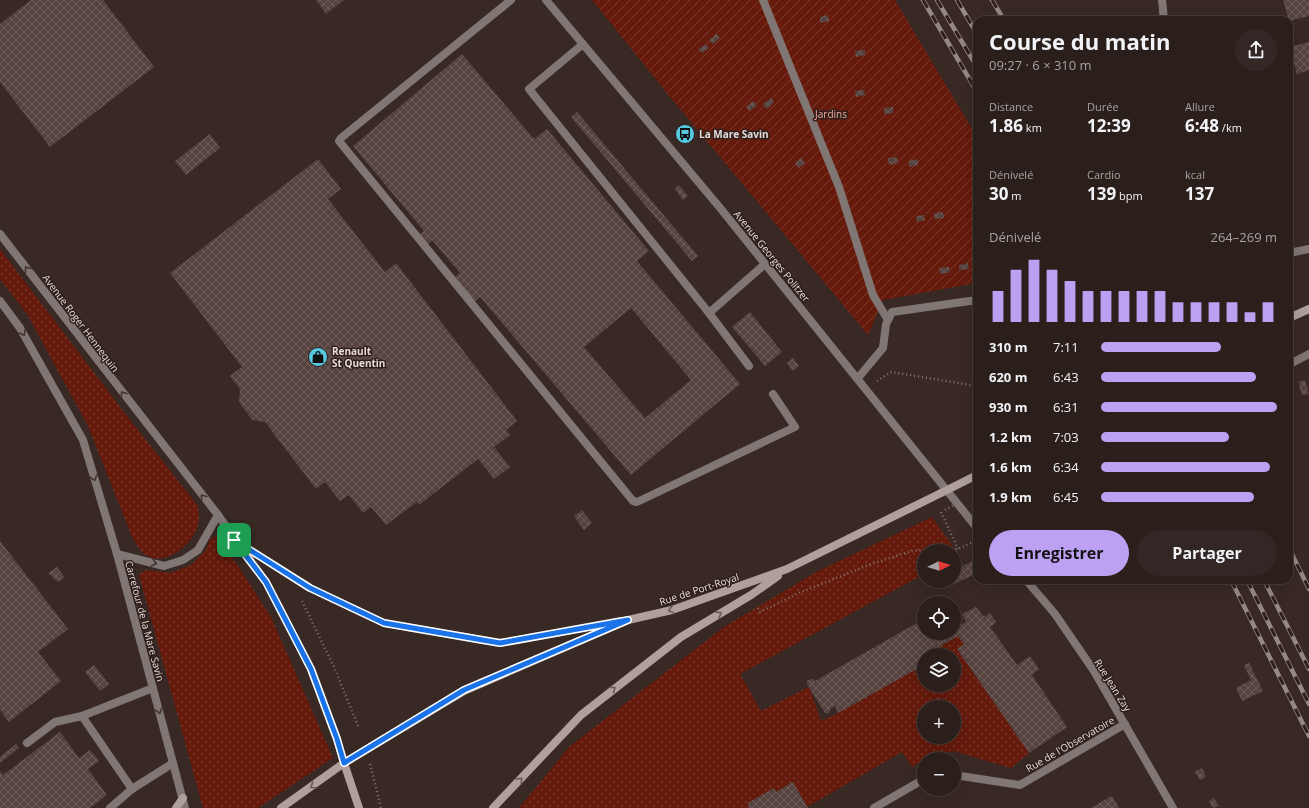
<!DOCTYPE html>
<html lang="fr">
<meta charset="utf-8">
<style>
body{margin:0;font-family:"Open Sans",sans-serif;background:#332725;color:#f1f3f6;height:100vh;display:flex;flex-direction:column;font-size:15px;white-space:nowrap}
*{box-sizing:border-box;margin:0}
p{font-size:13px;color:#a6a2a3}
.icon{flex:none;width:22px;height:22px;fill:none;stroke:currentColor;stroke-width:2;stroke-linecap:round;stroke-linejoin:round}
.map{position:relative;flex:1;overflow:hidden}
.sheet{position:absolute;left:973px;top:16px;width:320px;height:568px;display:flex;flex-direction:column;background:#2b1f1c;border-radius:12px;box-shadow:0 4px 16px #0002,0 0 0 1px #473d3b}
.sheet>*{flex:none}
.needle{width:26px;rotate:85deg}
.fabs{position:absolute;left:917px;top:544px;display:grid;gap:8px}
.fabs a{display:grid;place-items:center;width:44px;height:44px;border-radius:50%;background:#2b1f1c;box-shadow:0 4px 16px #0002,0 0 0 1px #473d3b;font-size:20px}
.pin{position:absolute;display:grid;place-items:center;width:34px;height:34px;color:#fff;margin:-17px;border-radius:8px;box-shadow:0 2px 6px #0006}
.round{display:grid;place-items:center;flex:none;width:42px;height:42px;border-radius:21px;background:#332725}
.summary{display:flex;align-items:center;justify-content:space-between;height:68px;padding:0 16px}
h1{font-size:22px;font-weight:700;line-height:30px}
.stats{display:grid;grid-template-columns:repeat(3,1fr);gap:6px;height:68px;padding:4px 16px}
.stats div{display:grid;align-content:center}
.stats b{font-size:17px;font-weight:700}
.stats small{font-size:11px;font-weight:400}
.stats p{font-size:11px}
.chart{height:112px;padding:8px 16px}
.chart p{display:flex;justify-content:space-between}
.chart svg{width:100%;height:72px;margin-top:4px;stroke:#bca0f2;stroke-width:6}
.cta{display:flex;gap:8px;margin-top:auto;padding:8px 16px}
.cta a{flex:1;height:46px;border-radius:24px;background:#bca0f2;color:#111;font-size:16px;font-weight:700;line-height:46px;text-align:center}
.cta a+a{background:#332725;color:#f1f3f6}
ul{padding:0 16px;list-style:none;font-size:13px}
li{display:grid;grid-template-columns:64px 48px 1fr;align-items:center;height:30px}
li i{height:10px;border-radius:5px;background:#bca0f2}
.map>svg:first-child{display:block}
.grass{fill:url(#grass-dots);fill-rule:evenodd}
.garden{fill:url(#garden-furrows)}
.building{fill:url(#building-cross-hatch);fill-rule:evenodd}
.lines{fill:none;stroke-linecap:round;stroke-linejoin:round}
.path{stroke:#827571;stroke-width:2.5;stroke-dasharray:1 3;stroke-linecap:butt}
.service{stroke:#807775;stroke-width:8}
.minor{stroke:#807775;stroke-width:8}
.tertiary{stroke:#807775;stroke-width:8}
.secondary{stroke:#afa09d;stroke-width:8}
.rail-casing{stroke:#968885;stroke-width:4.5}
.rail{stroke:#2f1f1b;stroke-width:3;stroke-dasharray:9;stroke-linecap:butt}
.path-bridge{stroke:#827571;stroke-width:2.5;stroke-dasharray:1 3;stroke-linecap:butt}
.secondary-bridge{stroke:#afa09d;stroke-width:8}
.oneway{stroke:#433532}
.oneway2{stroke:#695956}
.route-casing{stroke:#fff;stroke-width:8}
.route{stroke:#1a73e8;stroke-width:5}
.labels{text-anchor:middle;stroke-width:3;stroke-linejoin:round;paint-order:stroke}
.park-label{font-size:10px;fill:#f5ae9e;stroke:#2f1f1b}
.poi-label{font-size:10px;font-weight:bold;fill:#e6dbd8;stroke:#2f1f1b;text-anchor:start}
.street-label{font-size:10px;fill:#e6dbd8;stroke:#2f1f1b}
</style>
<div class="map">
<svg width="1309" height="808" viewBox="0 0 1309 808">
<defs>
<pattern id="grass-dots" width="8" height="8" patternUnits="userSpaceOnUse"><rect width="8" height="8" fill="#651a0c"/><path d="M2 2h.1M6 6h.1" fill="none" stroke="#7b3b2f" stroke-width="1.8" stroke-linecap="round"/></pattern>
<pattern id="garden-furrows" width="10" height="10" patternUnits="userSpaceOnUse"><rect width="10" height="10" fill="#651a0c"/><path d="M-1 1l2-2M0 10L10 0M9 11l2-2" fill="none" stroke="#7b3b2f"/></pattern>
<pattern id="building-cross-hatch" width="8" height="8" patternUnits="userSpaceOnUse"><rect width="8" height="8" fill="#56433f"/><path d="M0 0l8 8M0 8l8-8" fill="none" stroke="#6e5e5a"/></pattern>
</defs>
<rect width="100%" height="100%" fill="#392925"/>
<g class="grass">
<path d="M0 249 127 416 198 506C198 512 200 519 198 525 193 545 162 570 143 553 139 549 135 542 132 537L88 426 27 314 0 279Z"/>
<path d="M932 517 959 555 954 558V551H924V574L740 674 761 711 809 687 821 721 838 713 924 665V685H954V655H934L932 651 958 636 964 644 957 649 1029 753 1011 768 953 751 928 759H924V760L912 767 902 752 807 807 792 782 776 792 774 788 748 803 749 807 747 808H519L569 747 724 627 816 572ZM924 707H954V737H924Z"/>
<path d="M218 535 271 617 333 758 258 808H203L139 575 145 570 171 573 191 565 206 550 210 539Z"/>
</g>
<path class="garden" d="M592 0H895L977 137V283L883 300 868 335 670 97Z"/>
<g class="building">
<path d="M31 0H103L154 67 50 147 0 82V24Z"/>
<path d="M316 0H344L326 14Z"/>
<path d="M1283 0H1309V16L1289 21Z"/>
<path d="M828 15 829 21 820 23V17Z"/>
<path d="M717 34 720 38 713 44 709 40Z"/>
<path d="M1309 42V70L1297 74 1290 47Z"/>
<path d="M706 44 709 48 702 53 698 49Z"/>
<path d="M865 50V55L856 57 855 51Z"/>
<path d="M462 54 534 139 547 129 649 251 637 261 740 384 631 475 480 297 474 302 453 279 460 273 432 240 426 246 418 236 424 231 353 146ZM631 308 691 380 645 418 584 347Z"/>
<path d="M864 90 865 95 856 97 855 91Z"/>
<path d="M771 98 774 102 767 109 763 104Z"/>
<path d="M753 101 757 105 750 111 746 107Z"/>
<path d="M893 107V113L884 114V108Z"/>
<path d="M577 112 698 256 692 261 571 117Z"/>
<path d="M210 134 220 148 186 175 175 161Z"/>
<path d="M897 157 898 163 889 165 888 158Z"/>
<path d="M801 158 805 163 799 168 795 163Z"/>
<path d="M318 159 341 189 328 199 385 272 396 263 517 421 506 430 510 435 494 447 510 467 494 479 478 459 419 505 417 502 386 525 371 507 363 513 349 495 340 501 325 482 316 489 265 422 252 420 239 402 240 389 230 376 242 367 170 273Z"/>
<path d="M918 159V165L909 167V161Z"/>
<path d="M679 185 688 196 683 200 675 189Z"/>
<path d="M943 212 944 218 935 219 934 213Z"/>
<path d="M924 215 925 220 917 222 916 216Z"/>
<path d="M968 263 969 269 959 270V265Z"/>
<path d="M949 267 950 272 940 274 939 268Z"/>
<path d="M750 312 782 352 765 366 732 327Z"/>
<path d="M793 358 799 366 793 371 787 363Z"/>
<path d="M1305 380 1309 394 1302 395 1298 382Z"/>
<path d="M582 510 592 523 584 530 574 516Z"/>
<path d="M0 541 68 629 38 652 61 681 9 722 0 710Z"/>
<path d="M973 561 977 570V573L952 585 950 581H954V570Z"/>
<path d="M57 567 64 577 58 582 48 573Z"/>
<path d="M976 607 984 617 990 613 996 622 990 627 1017 665 1030 656 1039 669 1032 675 1067 727 1029 753 957 649 964 644 958 636 932 651 934 655H924V665L838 713 835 706 831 708 829 713H825L807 684V681L811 679H813L815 681 924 619V633H954V628L966 622 962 614Z"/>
<path d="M1249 663 1263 691 1242 701 1236 688 1251 680 1244 665Z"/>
<path d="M94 665 109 684 100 691 85 672Z"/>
<path d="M60 732 79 758 90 750 99 761 88 769 107 795 90 808H0V771L3 775Z"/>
<path d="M16 744 19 748 0 763V757Z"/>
<path d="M1202 768 1206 777 1200 780 1195 772Z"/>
<path d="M793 782 808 808H747L749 807 748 803 774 788 776 792Z"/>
<path d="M1112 796 1119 808H1091L1108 798Z"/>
<path d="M1214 798 1219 806 1213 808 1209 801Z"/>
</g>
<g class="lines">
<g class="path">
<path d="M877 381 891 372 977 386"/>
<path d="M941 512 958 549"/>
<path d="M302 601 334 667 359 728"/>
<path d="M758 608 760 612 799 593 871 564 912 551 933 549H958L973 542"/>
<path d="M370 764 381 808"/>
</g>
<g class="service">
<path d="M511 0 341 138 339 141 633 501 637 502 795 427 773 394"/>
<path d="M763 0 839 187 873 295 888 320"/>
<path d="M1162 0 1164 20"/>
<path d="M583 44 529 89 709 313 749 366"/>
<path d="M1289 253 1309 249"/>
<path d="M709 313 765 264"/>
<path d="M858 378 883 348 886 324 892 312 977 300"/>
<path d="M82 716 132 789"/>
<path d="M27 743 55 722 82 716 153 688"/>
<path d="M110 808 132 789 173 763"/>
</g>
<g class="minor">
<path d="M1290 364 1309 354"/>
<path d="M954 775 1020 785 1125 724"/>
<path d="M874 808 924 779"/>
</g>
<g class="tertiary">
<path d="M546 0 721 209 977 528"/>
<path d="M0 234 218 515 266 582 311 669 337 739 344 763"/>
<path d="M0 301 20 328 83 440 117 554 185 808"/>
<path d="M239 543 310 588 384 623 500 643 621 621"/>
<path d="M117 554 164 566 183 560 198 550 218 515"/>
<path d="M1026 580 1055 614 1094 671 1173 808"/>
</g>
<g class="secondary">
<path d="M1289 318 1309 309"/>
<path d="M344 763 359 808"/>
<path d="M176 808 183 798"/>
<path d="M281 808 344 763 464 691 628 620 672 610 787 569 941 493"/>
<path d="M493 808 581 715 681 637 751 595 778 576"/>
</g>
<g class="rail-casing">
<g id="rail">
<path d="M923 0 977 92"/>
<path d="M937 0 977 67"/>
<path d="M957 0 977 34"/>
<path d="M992 0 1004 20"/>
<path d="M1289 548 1309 589"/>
<path d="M1231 580 1309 736"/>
<path d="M1247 580 1309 704"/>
<path d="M1264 580 1309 669"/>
</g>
</g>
<use href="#rail" class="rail"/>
<path class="path-bridge" d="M945 510 956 504"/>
<path class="secondary-bridge" d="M941 493 977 475"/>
</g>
<defs><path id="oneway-chevron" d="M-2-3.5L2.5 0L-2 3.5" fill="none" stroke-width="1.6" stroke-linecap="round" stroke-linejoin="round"/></defs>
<g class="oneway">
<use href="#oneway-chevron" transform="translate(27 269) rotate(-128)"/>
<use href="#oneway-chevron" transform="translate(23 333) rotate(60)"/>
<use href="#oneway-chevron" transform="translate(123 394) rotate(-127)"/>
<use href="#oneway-chevron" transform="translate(94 478) rotate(74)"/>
<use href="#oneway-chevron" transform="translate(203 497) rotate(-128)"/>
<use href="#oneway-chevron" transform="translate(154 563) rotate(14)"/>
<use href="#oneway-chevron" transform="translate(159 711) rotate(75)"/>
</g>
<g class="oneway2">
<use href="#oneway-chevron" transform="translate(671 610) rotate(165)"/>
<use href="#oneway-chevron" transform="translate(719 614) rotate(-31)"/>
<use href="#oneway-chevron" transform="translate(613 689) rotate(-38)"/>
<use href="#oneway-chevron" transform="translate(520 780) rotate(-47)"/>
<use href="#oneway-chevron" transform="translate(313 786) rotate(145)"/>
</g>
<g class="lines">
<g class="route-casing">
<path id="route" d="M234 540 310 588 384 623 500 643 628 620 464 690 344 763 337 739 311 669 266 582Z"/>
</g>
<use href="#route" class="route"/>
</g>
<defs>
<g id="bus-disc" transform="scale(1)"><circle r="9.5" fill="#56c9e0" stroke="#2f1f1b"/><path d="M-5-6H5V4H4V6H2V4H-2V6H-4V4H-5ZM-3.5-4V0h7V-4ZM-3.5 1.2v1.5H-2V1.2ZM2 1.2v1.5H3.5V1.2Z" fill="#111"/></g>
<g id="shop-disc" transform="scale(1)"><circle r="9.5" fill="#56c9e0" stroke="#2f1f1b"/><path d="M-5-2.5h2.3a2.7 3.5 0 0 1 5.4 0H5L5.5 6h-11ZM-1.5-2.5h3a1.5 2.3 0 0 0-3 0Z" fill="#111"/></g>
</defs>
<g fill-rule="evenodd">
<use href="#bus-disc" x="685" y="134"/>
<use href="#shop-disc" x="318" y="357"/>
</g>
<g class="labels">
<g class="park-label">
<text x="831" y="118">Jardins</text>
</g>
<g class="poi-label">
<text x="699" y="138">La Mare Savin</text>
<text x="332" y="355">Renault<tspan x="332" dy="12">St Quentin</tspan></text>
</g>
<g class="street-label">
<text transform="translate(772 256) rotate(51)" y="4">Avenue Georges Politzer</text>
<text transform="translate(81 323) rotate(53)" y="4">Avenue Roger Hennequin</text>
<text transform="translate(699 589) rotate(-18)" y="4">Rue de Port-Royal</text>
<text transform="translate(145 621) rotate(75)" y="4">Carrefour de la Mare Savin</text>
<text transform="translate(1113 685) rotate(58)" y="4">Rue Jean Zay</text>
<text transform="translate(1070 744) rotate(-30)" y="4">Rue de l'Observatoire</text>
</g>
</g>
</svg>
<div class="fabs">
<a><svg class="needle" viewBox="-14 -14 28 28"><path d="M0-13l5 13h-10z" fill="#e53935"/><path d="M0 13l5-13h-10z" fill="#a6a2a3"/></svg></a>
<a><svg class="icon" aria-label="locate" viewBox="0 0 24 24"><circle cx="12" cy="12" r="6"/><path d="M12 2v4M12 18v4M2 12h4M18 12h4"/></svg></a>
<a><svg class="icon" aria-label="layers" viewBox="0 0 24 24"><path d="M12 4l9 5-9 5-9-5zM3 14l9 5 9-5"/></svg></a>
<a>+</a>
<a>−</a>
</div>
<div class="pin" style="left:234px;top:540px;background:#1e9e55"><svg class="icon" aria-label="arrive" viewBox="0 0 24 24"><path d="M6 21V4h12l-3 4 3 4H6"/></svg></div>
<section class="sheet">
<div class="summary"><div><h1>Course du matin</h1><p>09:27 · 6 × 310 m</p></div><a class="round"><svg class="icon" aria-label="share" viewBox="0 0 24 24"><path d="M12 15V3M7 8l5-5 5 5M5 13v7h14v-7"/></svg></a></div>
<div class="stats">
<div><p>Distance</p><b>1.86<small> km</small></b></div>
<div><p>Durée</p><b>12:39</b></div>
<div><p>Allure</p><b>6:48<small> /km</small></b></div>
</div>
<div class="stats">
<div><p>Dénivelé</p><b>30<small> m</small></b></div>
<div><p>Cardio</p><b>139<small> bpm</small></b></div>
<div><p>kcal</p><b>137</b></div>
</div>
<div class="chart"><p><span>Dénivelé</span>264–269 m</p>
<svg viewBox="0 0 160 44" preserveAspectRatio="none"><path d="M5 44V25M15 44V12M25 44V6M35 44V12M45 44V19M55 44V25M65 44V25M75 44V25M85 44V25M95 44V25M105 44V32M115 44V32M125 44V32M135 44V32M145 44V38M155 44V32"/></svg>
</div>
<ul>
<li><b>310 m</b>7:11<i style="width:68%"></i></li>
<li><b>620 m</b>6:43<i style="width:88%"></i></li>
<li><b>930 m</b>6:31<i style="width:100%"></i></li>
<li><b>1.2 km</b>7:03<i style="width:73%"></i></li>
<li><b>1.6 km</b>6:34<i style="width:96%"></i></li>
<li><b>1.9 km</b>6:45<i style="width:87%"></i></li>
</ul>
<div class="cta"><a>Enregistrer</a><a>Partager</a></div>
</section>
</div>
